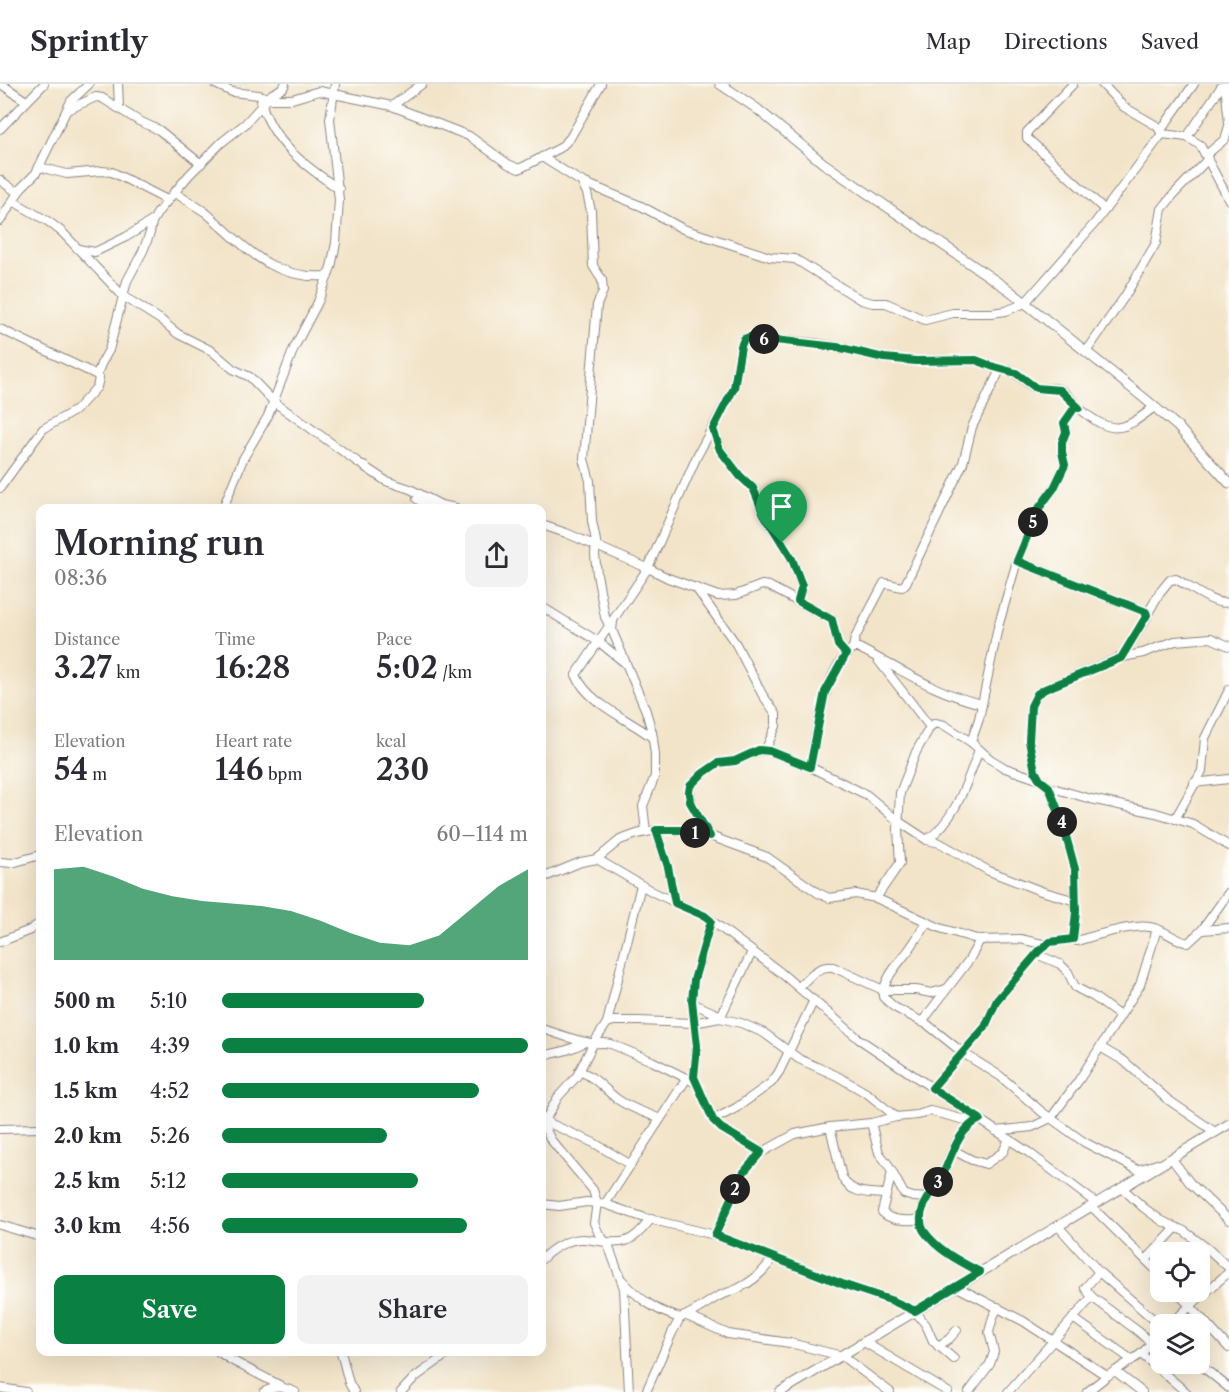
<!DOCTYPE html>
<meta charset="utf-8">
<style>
body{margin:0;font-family:"Libre Caslon Text",serif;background:#f2f2f3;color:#2b2b33;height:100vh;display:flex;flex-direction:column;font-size:22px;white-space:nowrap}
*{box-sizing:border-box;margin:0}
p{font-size:20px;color:#7c7c81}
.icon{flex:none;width:33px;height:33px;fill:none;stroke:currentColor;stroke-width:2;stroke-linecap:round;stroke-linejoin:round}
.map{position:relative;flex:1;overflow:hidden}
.side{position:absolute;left:36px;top:420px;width:510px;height:852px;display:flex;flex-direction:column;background:#fff;border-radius:12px;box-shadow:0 6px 24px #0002}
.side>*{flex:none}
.tools{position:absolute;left:1150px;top:1158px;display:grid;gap:12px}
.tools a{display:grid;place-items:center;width:60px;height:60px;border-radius:12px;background:#fff;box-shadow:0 6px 24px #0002;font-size:30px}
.pin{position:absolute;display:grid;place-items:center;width:51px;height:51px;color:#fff;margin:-62px -26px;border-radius:50% 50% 50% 0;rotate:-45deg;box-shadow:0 0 6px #0007}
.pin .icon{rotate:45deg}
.km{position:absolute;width:30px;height:30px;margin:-15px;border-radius:50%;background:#222;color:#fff;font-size:16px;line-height:30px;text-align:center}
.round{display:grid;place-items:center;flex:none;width:63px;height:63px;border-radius:12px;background:#f2f2f3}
.summary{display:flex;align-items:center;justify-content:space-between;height:102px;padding:0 18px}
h1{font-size:33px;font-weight:600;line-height:45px}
.metrics{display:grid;grid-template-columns:repeat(3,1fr);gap:9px;height:102px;padding:6px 18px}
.metrics div{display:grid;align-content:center}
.metrics b{font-size:30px;font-weight:600}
.metrics small{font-size:16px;font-weight:400}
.metrics p{font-size:16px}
.chart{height:168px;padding:12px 18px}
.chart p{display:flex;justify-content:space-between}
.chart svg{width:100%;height:108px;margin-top:6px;fill:#0b8043;opacity:.7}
.cta{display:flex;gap:12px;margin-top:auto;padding:12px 18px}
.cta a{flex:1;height:69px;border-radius:12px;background:#0b8043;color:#fff;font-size:24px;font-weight:600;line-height:69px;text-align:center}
.cta a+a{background:#f2f2f3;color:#2b2b33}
ul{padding:0 18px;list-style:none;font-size:20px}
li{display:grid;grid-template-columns:96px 72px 1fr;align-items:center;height:45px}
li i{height:15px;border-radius:8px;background:#0b8043}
header{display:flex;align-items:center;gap:36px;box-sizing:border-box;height:84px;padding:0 30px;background:#fff;border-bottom:2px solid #e1e1e2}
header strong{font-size:28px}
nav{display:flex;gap:33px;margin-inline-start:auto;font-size:21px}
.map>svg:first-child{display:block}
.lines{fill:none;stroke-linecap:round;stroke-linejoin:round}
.minor-casing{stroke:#8a8382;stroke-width:10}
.tertiary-casing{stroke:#8a8382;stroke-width:11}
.minor{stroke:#fff;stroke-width:8}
.tertiary{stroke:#fff;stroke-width:9}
.route-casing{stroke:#fff;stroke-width:12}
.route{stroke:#0b8043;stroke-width:8}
</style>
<header>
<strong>Sprintly</strong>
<nav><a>Map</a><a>Directions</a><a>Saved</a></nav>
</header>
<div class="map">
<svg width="1229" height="1308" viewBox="0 0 1229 1308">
<rect width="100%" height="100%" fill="#fdfcf7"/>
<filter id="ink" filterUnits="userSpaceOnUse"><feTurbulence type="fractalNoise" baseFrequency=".0167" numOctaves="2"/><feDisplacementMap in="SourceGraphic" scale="12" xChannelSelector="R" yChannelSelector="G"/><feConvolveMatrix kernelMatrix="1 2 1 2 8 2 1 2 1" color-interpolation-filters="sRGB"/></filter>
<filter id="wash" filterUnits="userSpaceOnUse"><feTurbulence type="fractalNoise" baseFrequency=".008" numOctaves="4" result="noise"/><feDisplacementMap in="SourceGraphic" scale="24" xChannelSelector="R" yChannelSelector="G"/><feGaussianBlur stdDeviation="1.35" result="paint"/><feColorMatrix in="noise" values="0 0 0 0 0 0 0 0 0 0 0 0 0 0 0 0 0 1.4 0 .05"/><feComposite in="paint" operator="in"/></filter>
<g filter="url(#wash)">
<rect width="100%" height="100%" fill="#f2e4c9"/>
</g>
<g filter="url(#ink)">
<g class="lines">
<g class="minor-casing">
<g id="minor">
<path d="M1 0 26 17"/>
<path d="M118 0 119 24"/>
<path d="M215 0 232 8 259 11 272 15H292L319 7 392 22 469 52 508 80 519 85 560 64 570 54 601 0"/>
<path d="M1073 0 1027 48V54L1105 126"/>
<path d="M1225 0 1229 39"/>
<path d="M261 18C273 59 305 82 339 105"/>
<path d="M392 22 422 0"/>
<path d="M67 26 96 13 102 14 139 37 159 46 201 80"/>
<path d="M0 45 44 0"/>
<path d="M1161 46 1194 0"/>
<path d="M1162 50 1187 53 1200 61 1229 116"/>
<path d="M1187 53 1221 3"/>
<path d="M1206 71 1225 55 1229 42"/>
<path d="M542 73 580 97 641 122 683 145 770 173 795 175 861 216 873 219H886L925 236 953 229H992L1006 227 1025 219 1095 139 1162 50 1157 42 1124 23 1102 0"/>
<path d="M39 83 67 90 101 87 112 88 167 116"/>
<path d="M0 96 18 109"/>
<path d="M581 97 587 109 591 127 593 182 602 196 603 207 597 221 584 375 590 397 592 437 596 457 595 471 597 490 605 533 610 543"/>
<path d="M174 108C184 115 195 121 205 128 246 162 269 196 328 192"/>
<path d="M13 117 49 138 62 148 123 212 161 236 178 250 212 267 233 285 250 293 274 318 359 379 386 397 410 405 441 421 456 424"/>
<path d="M0 137 21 104 36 89 71 17 89 0"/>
<path d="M78 165 95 168 126 153 152 137"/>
<path d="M0 245 97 291 101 280 109 266 127 197 143 167 150 149 152 138 158 128 189 91 222 58 245 40 272 10 283 4 285 0"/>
<path d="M1086 268 1125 212 1156 159 1162 125 1174 110 1208 75"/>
<path d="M713 345 721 366 740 392 754 404 764 430 792 475 802 502 798 517"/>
<path d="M0 404 43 345 76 326 97 303 99 294 97 291"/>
<path d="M417 415 432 424"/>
<path d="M223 424 243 375 268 332 294 264 318 218 331 183 336 159 339 116 330 35 335 0"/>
<path d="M542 441 566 449 652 486 668 494 718 512 736 511 762 501 769 502 832 536 838 561 846 570"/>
<path d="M1017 477 1146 528 1147 533 1121 574"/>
<path d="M696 504 736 560 762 610 776 630V642L765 667"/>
<path d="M542 523 599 558 625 579"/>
<path d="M1147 531 1160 508 1170 496 1176 495C1189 502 1216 523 1229 518"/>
<path d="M613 538 612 546 646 627 652 648 655 670V692L643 722 646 748"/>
<path d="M853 564 855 554 884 499 902 503 906 499 963 379 972 343 1000 286C1016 284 1023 299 1036 304 1043 306 1051 303 1059 305 1067 308 1073 318 1079 324 1111 351 1122 349 1154 323"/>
<path d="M878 576 930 643"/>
<path d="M653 654C629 635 588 620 576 591L648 484 697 372 734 304 741 262 745 254 814 259 837 263 883 274 916 277 976 276 1000 286"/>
<path d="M971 658 979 635 998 543 1017 477 1039 424 1054 404 1065 381 1062 368V358L1066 348 1064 339 1075 323 1079 324"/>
<path d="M810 683C817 648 823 587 853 564H859C900 585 937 610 982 620"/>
<path d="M1040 696 1035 687 1029 657 1031 622 1037 610 1045 605 1118 574 1143 569 1175 557 1211 554 1229 562"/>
<path d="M1194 699 1229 695"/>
<path d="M1049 703 1061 734 1075 785 1076 828 1073 855 1077 857C1093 852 1133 840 1150 843 1164 845 1174 856 1188 859L1202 846 1229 808"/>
<path d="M1175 735 1202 687 1205 654 1229 606"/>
<path d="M656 746 668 783 675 819"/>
<path d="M710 752 690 718V702L702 690 718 679 735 677 759 667H770L810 683 867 711 898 737 927 756 940 759 989 787 1041 807 1076 817"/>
<path d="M927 756C957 734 966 699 979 666"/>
<path d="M597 775 620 756 637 750 656 746H682L710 752 767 773 818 809 829 814 856 810 876 814 940 844 980 856 1020 855 1047 861"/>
<path d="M0 778 12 779 40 771"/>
<path d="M542 794 581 778 597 775 653 808 705 832 780 888 859 955 1028 1068 1096 1119"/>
<path d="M876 814 900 779 898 745 900 709 916 668 930 643 935 639 944 641 971 658 990 675 1005 684 1040 696 1049 703 1091 715 1156 729 1193 740 1229 762"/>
<path d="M711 837 694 896 692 917 697 962 694 993 713 1036 721 1044 761 1068"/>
<path d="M927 838C921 847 915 858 908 867 898 880 883 895 883 913L894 923 928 941 963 969 1000 992 1042 1028 1084 1058 1138 1086 1157 1080"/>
<path d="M1202 846 1229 844"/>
<path d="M0 858 30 846 40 839"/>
<path d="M1036 870 1060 880 1068 888 1075 903 1094 913 1120 932"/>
<path d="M799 903C809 893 818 881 833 883L883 906H916L931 909 946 905"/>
<path d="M692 919 721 932"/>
<path d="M720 934 752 868"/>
<path d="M922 938 969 876 980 856"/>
<path d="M607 939 641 801"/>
<path d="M542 945C557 949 574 957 591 959 598 960 603 958 611 960L652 977 696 999"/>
<path d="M1100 963 1124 977 1167 1015 1215 1048"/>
<path d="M542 972C559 968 569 967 585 958"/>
<path d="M579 987C596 993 604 1005 617 1015 631 1025 645 1028 660 1035"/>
<path d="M932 1004 985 943 997 916 1039 867 1050 858 1073 855"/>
<path d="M542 1036 594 1059 631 1081"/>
<path d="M713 1036 736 1024 771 999 779 988 814 916"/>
<path d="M973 1038C968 1044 963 1050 958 1056 950 1068 947 1082 941 1094 936 1105 926 1114 922 1126 912 1154 960 1178 980 1188"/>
<path d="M871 1039 879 1069 887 1079 904 1110 913 1113 929 1114"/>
<path d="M830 1043 842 1093C850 1110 868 1109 885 1110"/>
<path d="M0 1045 40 1044"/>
<path d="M996 1047 1032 1043 1051 1034 1079 996 1140 901 1157 845"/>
<path d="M953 1066 972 1076 986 1080 1003 1068 1009 1055"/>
<path d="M1168 1076 1172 1075 1190 1099 1229 1136"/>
<path d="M892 1088 882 1128C892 1138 907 1136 920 1136"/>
<path d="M1122 1104 1144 1124 1162 1137 1184 1147 1207 1164 1229 1184"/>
<path d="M542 1120 559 1122 587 1118 605 1120 645 1134 715 1151 845 1201 893 1217 915 1227 926 1241 933 1257 954 1275"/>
<path d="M605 1120 687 994"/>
<path d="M1091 1122 1161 1191"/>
<path d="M0 1141 40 1153"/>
<path d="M1058 1142 1099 1188 1161 1242"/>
<path d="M715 1151 744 1088 759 1070 795 1050 830 1043 871 1039 896 1033 917 1031 930 1027 973 1038 980 1035"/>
<path d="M542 1175C551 1165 569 1154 584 1155 597 1156 613 1161 626 1157 637 1153 644 1143 651 1135"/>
<path d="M1146 1176 1176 1144"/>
<path d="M622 1196C639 1215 656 1227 680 1234 694 1229 705 1220 717 1213 724 1209 732 1208 739 1204 754 1197 765 1186 774 1173"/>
<path d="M957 1203 1023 1237 1107 1292 1115 1287 1142 1308"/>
<path d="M1177 1208 1190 1222 1229 1188"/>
<path d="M1092 1213 1085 1204 1099 1188"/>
<path d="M687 1232 728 1250 790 1259 842 1272 890 1308"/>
<path d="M1073 1234 1132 1276"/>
<path d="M1171 1240 1190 1222 1229 1264"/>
<path d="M864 1258 948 1308"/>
<path d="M938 1262 949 1255 957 1246"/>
<path d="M219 1268 231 1276 281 1302"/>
<path d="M341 1268 349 1299 354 1308"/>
<path d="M1141 1270 1186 1308"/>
<path d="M1199 1280 1229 1304"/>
<path d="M1115 1287 1141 1270 1161 1250"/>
<path d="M0 1304 26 1308"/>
<path d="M264 1308C277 1301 283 1303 295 1308"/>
<path d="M401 1308 414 1294 450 1268"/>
<path d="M629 1308 624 1204 608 1161 599 1150 594 1139 597 1119 593 1106 551 1056 543 1040 558 1013 577 992 593 960 607 939 614 937H638L693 939 720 934 741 939 764 949 799 975 837 992 868 1010 896 1033"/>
<path d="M646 1308 672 1249 680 1234"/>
<path d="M969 1308 990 1280 994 1268 989 1248 993 1233 998 1223"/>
<path d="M1008 1308 1092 1213 1139 1248 1152 1260"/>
<path d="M1087 1308 1107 1292"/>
</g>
</g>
<g class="tertiary-casing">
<g id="tertiary">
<path d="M720 0 756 24 823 79 1009 206 1144 314 1177 342 1229 399"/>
<path d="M780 1308 1229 1040"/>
</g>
</g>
<use href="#minor" class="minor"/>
<use href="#tertiary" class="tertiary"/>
</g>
</g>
<g class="lines" filter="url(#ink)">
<g class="route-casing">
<path id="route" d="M749 253 837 263 884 274 916 277 976 276 994 283 1016 289 1036 304 1060 306 1079 324 1075 323 1064 339 1066 348 1062 358V368L1065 381 1054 404 1039 424 1017 477 1146 528 1147 531 1121 574 1045 605 1037 610 1031 622 1029 657 1035 687 1040 696 1049 703 1061 734 1075 785 1076 828 1073 855 1050 858 1039 867 997 916 985 943 932 1004 980 1035C956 1046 951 1076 940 1096 934 1106 927 1114 923 1124 920 1131 920 1141 924 1147 937 1166 961 1178 980 1188L915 1227 893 1217 845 1201 715 1151 744 1088 761 1068 721 1044 713 1036 694 993 697 962 692 917 694 896 711 837 705 832 675 819 668 783 656 746H682L710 752 690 718 689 708 690 702 702 690 718 679 735 677 759 666 770 667 810 683 825 608 846 570 838 561 832 536 798 517 802 502 792 475 764 430 753 404 740 392 720 366 713 345 734 304 741 262 744 255Z"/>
</g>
<use href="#route" class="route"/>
</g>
</svg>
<div class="tools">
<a><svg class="icon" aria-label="locate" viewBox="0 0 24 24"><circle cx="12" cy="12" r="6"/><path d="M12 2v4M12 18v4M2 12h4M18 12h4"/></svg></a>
<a><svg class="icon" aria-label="layers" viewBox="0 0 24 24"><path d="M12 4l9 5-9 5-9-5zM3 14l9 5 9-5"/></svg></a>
</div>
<div class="pin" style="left:782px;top:459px;background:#1e9e55"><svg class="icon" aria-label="arrive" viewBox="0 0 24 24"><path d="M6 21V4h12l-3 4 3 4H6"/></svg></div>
<b class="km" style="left:695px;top:749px">1</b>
<b class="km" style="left:735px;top:1105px">2</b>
<b class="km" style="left:938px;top:1098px">3</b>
<b class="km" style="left:1062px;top:738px">4</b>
<b class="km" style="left:1033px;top:438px">5</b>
<b class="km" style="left:764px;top:255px">6</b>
<section class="side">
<div class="summary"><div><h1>Morning run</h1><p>08:36</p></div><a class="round"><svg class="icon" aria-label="share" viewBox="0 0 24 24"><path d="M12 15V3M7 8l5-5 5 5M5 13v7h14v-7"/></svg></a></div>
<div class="metrics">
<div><p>Distance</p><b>3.27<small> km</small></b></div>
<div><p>Time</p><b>16:28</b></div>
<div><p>Pace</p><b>5:02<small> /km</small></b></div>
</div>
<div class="metrics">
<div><p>Elevation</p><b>54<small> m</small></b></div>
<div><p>Heart rate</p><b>146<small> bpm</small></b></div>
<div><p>kcal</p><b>230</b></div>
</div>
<div class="chart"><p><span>Elevation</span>60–114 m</p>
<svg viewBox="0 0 160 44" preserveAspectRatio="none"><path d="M0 44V7L10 6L20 10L30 15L40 18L50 20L60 21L70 22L80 24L90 28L100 33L110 37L120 38L130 34L140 24L150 14L160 7V44z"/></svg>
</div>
<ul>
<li><b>500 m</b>5:10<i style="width:66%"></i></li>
<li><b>1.0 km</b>4:39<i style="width:100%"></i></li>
<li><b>1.5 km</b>4:52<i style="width:84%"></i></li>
<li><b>2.0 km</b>5:26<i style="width:54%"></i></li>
<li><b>2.5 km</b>5:12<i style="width:64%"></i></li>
<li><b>3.0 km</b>4:56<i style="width:80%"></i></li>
</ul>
<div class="cta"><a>Save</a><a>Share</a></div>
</section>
</div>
